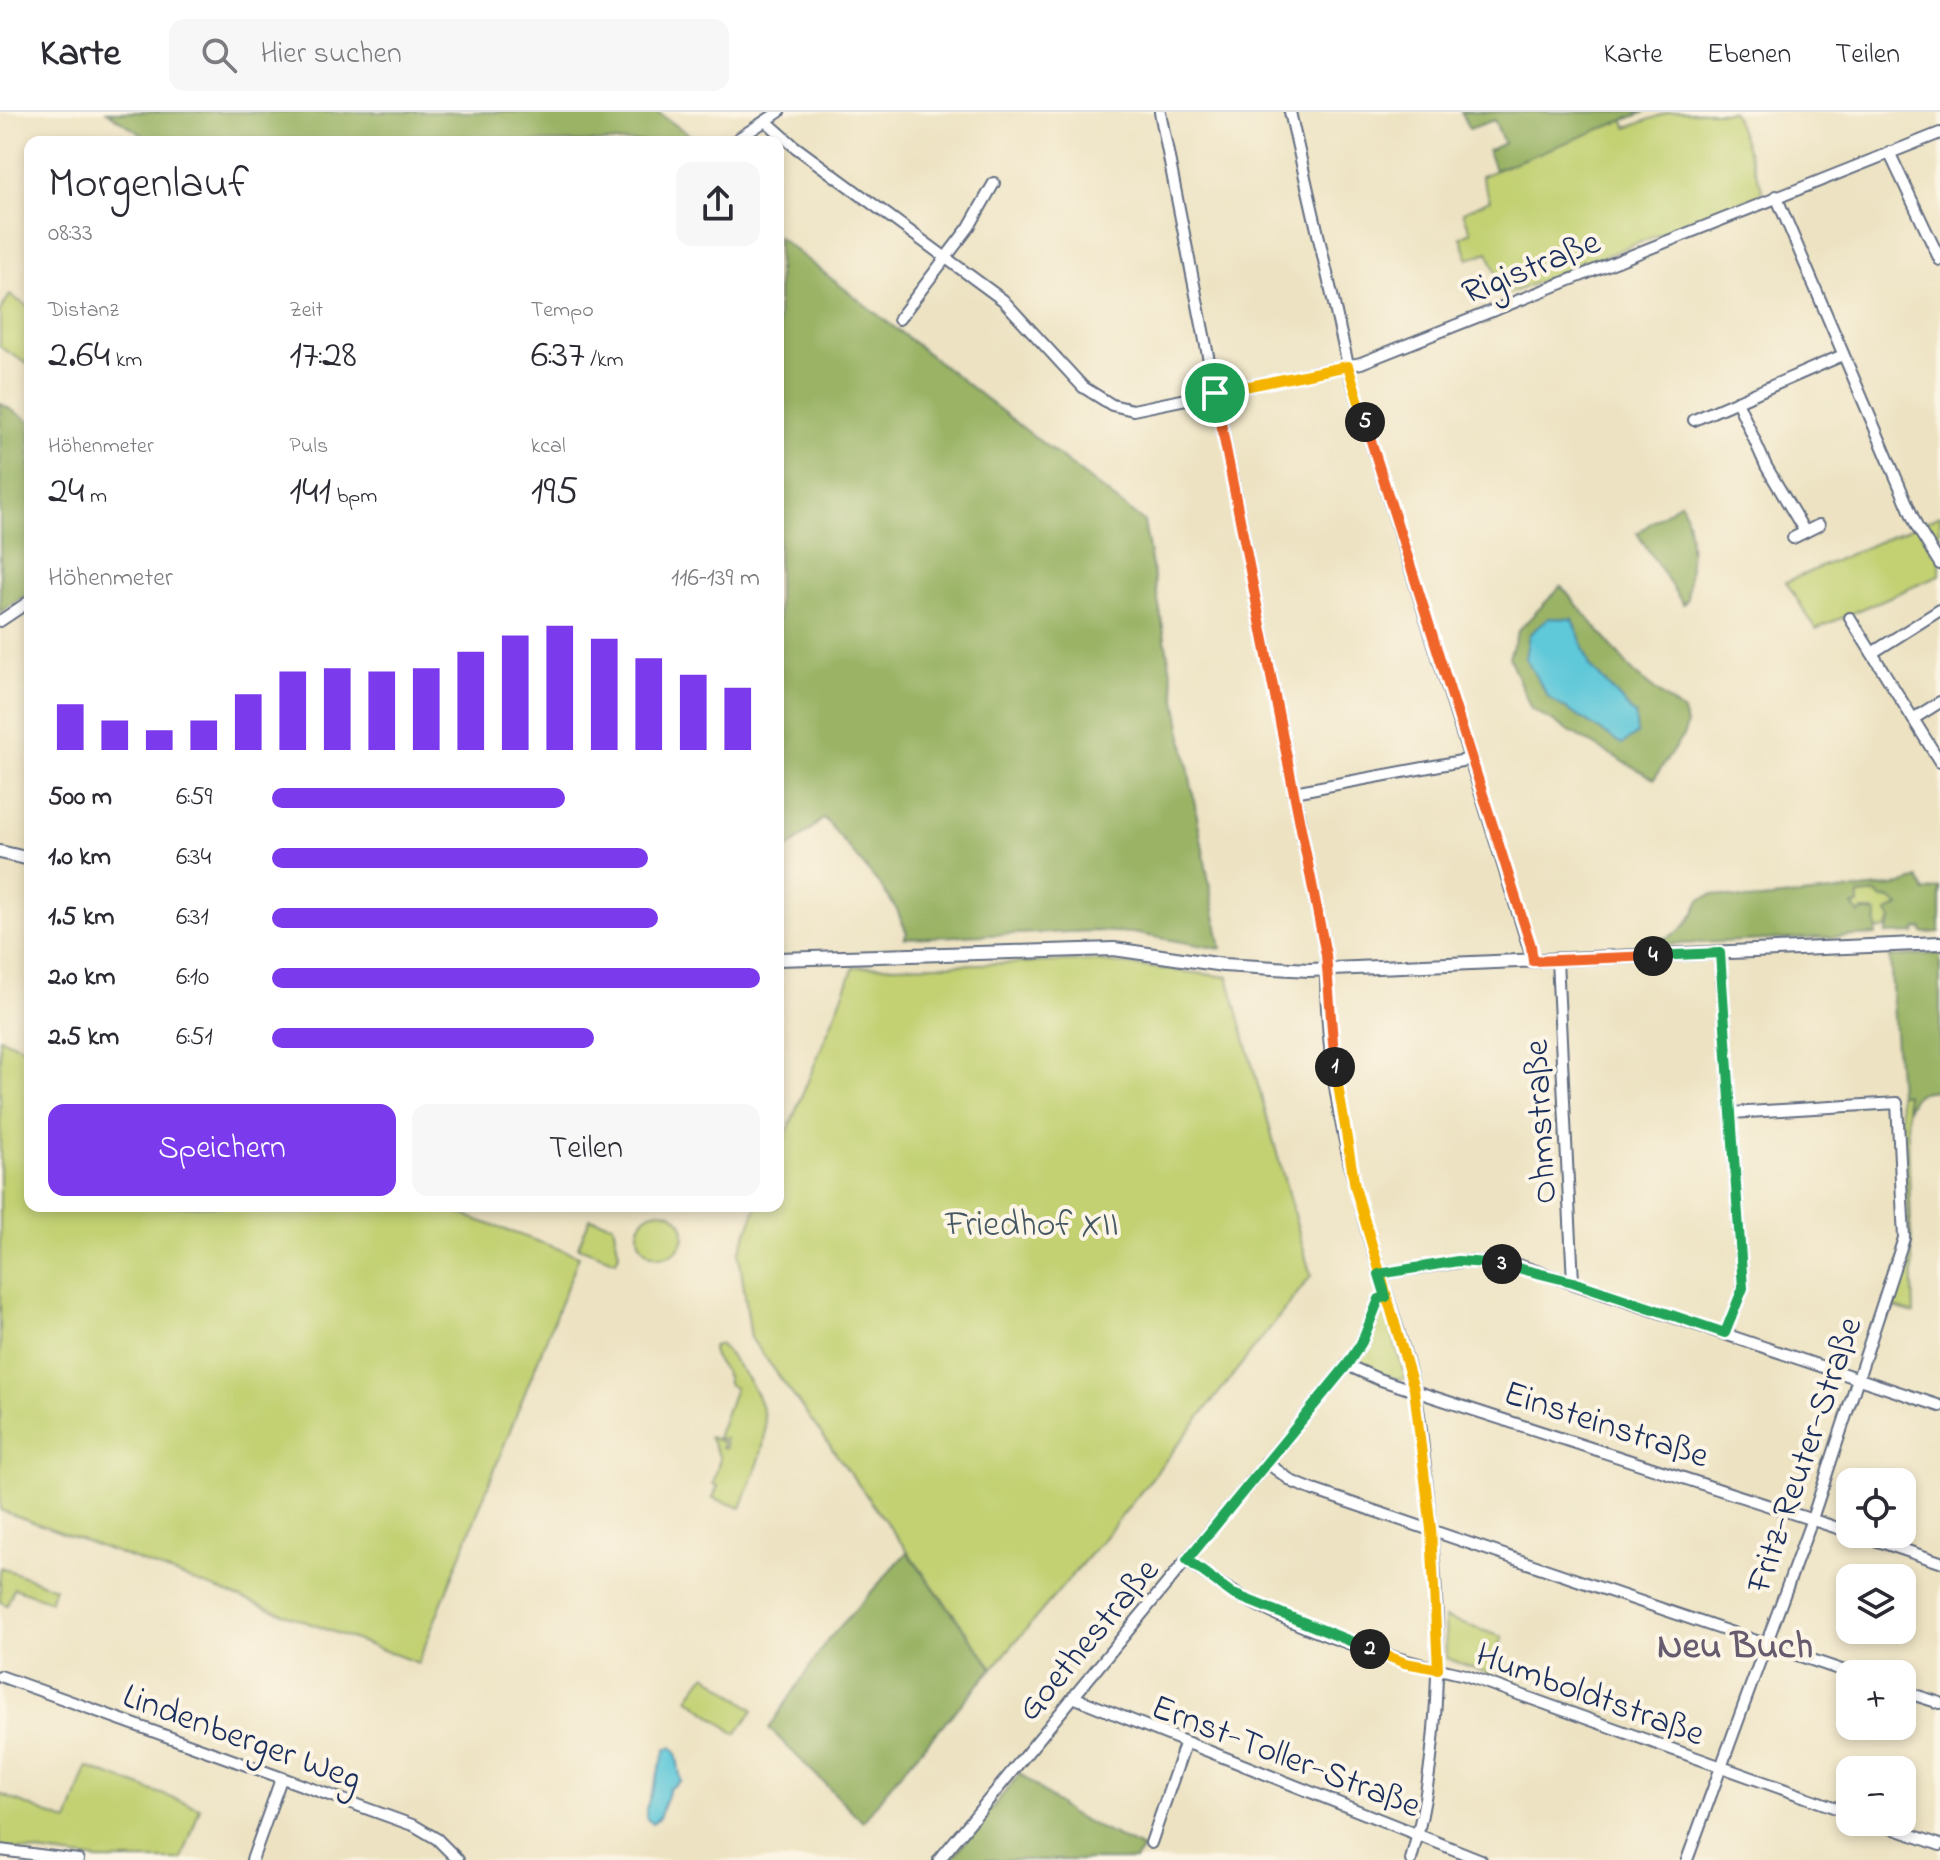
<!DOCTYPE html>
<html lang="de">
<meta charset="utf-8">
<style>
body{margin:0;font-family:"Indie Flower",sans-serif;background:#f7f7f7;color:#2b2b33;height:100vh;display:flex;flex-direction:column;font-size:30px;white-space:nowrap}
*{box-sizing:border-box;margin:0}
p{font-size:26px;color:#7c7c81}
.icon{flex:none;width:44px;height:44px;fill:none;stroke:currentColor;stroke-width:2;stroke-linecap:round;stroke-linejoin:round}
.map{position:relative;flex:1;overflow:hidden}
.details{position:absolute;left:24px;top:24px;width:760px;height:1076px;display:flex;flex-direction:column;background:#fff;border-radius:16px;box-shadow:0 4px 12px #0003}
.details>*{flex:none}
.controls{position:absolute;left:1836px;top:1356px;display:grid;gap:16px}
.controls a{display:grid;place-items:center;width:80px;height:80px;border-radius:16px;background:#fff;box-shadow:0 4px 12px #0003;font-size:40px}
.pin{position:absolute;display:grid;place-items:center;width:68px;height:68px;color:#fff;margin:-34px;border:4px solid #fff;border-radius:50%;box-shadow:0 2px 8px #0007}
.km{position:absolute;width:40px;height:40px;margin:-20px;border-radius:50%;background:#222;color:#fff;font-size:22px;line-height:40px;text-align:center}
.round{display:grid;place-items:center;flex:none;width:84px;height:84px;border-radius:16px;background:#f7f7f7}
.summary{display:flex;align-items:center;justify-content:space-between;height:136px;padding:0 24px}
h1{font-size:44px;font-weight:600;line-height:60px}
.figures{display:grid;grid-template-columns:repeat(3,1fr);gap:12px;height:136px;padding:8px 24px}
.figures div{display:grid;align-content:center}
.figures b{font-size:40px;font-weight:600}
.figures small{font-size:22px;font-weight:400}
.figures p{font-size:22px}
.chart{height:224px;padding:16px 24px}
.chart p{display:flex;justify-content:space-between}
.chart svg{width:100%;height:144px;margin-top:8px;stroke:#7c3aed;stroke-width:6}
.button{display:flex;gap:16px;margin-top:auto;padding:16px 24px}
.button a{flex:1;height:92px;border-radius:16px;background:#7c3aed;color:#fff;font-size:32px;font-weight:600;line-height:92px;text-align:center}
.button a+a{background:#f7f7f7;color:#2b2b33}
ul{padding:0 24px;list-style:none;font-size:26px}
li{display:grid;grid-template-columns:128px 96px 1fr;align-items:center;height:60px}
li i{height:20px;border-radius:10px;background:#7c3aed}
header{display:flex;align-items:center;gap:48px;box-sizing:border-box;height:112px;padding:0 40px;background:#fff;border-bottom:2px solid #e1e1e2}
header strong{font-size:38px}
nav{display:flex;gap:44px;margin-inline-start:auto;font-size:28px}
.search{width:560px;height:72px;background:#f7f7f7;display:flex;align-items:center;gap:20px;box-sizing:border-box;padding:0 28px;border-radius:16px;color:#7c7c81;font-size:30px}
.map>svg:first-child{display:block}
.green{fill:#c3d173;stroke:#6f8068;stroke-width:2}
.forest{fill:#9ab365;stroke:#5a7162;stroke-width:2;fill-rule:evenodd}
.water{fill:#5ec8d9;stroke:#3c7c9c;stroke-width:2}
.lines{fill:none;stroke-linecap:round;stroke-linejoin:round}
.minor-casing{stroke:#646e81;stroke-width:14}
.major-casing{stroke:#646e81;stroke-width:16}
.minor{stroke:#fff;stroke-width:10}
.major{stroke:#fff;stroke-width:12}
.split-1-casing{stroke:#fff;stroke-width:16}
.split-2-casing{stroke:#fff;stroke-width:16}
.split-3-casing{stroke:#fff;stroke-width:16}
.split-4-casing{stroke:#fff;stroke-width:16}
.split-5-casing{stroke:#fff;stroke-width:16}
.split-6-casing{stroke:#fff;stroke-width:16}
.split-1{stroke:#f0652b;stroke-width:10}
.split-2{stroke:#f5b400;stroke-width:10}
.split-3{stroke:#22a559;stroke-width:10}
.split-4{stroke:#22a559;stroke-width:10}
.split-5{stroke:#f0652b;stroke-width:10}
.split-6{stroke:#f5b400;stroke-width:10}
.labels{text-anchor:middle;stroke-width:8;stroke-linejoin:round;paint-order:stroke}
.street-label{font-size:36px;fill:#1b2f5e;stroke:#fcf5e5}
.park-label{font-size:36px;fill:#455863;stroke:#fcf5e5}
.neighbourhood-label{font-size:38px;font-weight:bold;fill:#665b6f;stroke:#fcf5e5}
</style>
<header>
<strong>Karte</strong>
<div class="search"><svg class="icon" aria-label="search" viewBox="0 0 24 24"><circle cx="10" cy="10" r="6"/><path d="M15 15l6 6"/></svg>Hier suchen</div>
<nav><a>Karte</a><a>Ebenen</a><a>Teilen</a></nav>
</header>
<div class="map">
<svg width="1940" height="1748" viewBox="0 0 1940 1748">
<rect width="100%" height="100%" fill="#fcf5e5"/>
<filter id="ink" filterUnits="userSpaceOnUse"><feTurbulence type="fractalNoise" baseFrequency=".0125" numOctaves="2"/><feDisplacementMap in="SourceGraphic" scale="16" xChannelSelector="R" yChannelSelector="G"/><feConvolveMatrix kernelMatrix="1 2 1 2 8 2 1 2 1" color-interpolation-filters="sRGB"/></filter>
<filter id="wash" filterUnits="userSpaceOnUse"><feTurbulence type="fractalNoise" baseFrequency=".006" numOctaves="4" result="noise"/><feDisplacementMap in="SourceGraphic" scale="32" xChannelSelector="R" yChannelSelector="G"/><feGaussianBlur stdDeviation="1.8" result="paint"/><feColorMatrix in="noise" values="0 0 0 0 0 0 0 0 0 0 0 0 0 0 0 0 0 1.4 0 .05"/><feComposite in="paint" operator="in"/></filter>
<g filter="url(#wash)">
<rect width="100%" height="100%" fill="#ede3c3"/>
<g class="green">
<path d="M1669 0H1733L1762 76 1760 83 1505 183 1488 140 1468 147 1461 125 1471 120 1463 100 1490 88 1481 64 1623 8 1627 16Z"/>
<path d="M10 183 30 196 28 252 0 235V199Z"/>
<path d="M1940 403V463L1816 517 1786 470Z"/>
<path d="M1877 781 1883 787 1889 786 1899 794 1886 817 1875 818 1874 799H1863L1859 803 1854 800 1858 783Z"/>
<path d="M1096 849 1228 865 1311 1164 1109 1420 993 1556 751 1226 739 1141 757 1094H778V1043L854 855Z"/>
<path d="M0 926 30 938V1094H438L579 1144 418 1551 0 1398Z"/>
<path d="M1899 982H1906L1907 998 1914 1202 1886 1193 1909 1119Z"/>
<circle cx="661" cy="1122" r="23"/>
<path d="M590 1106 613 1112 619 1142 616 1149 578 1135Z"/>
<path d="M1379 1204 1387 1205 1405 1265 1402 1268 1350 1253Z"/>
<path d="M719 1232C728 1240 736 1251 743 1261 782 1311 761 1343 741 1396L713 1386 718 1374 713 1372 720 1346 709 1325 723 1330 722 1335 726 1336 725 1327 717 1326 735 1276 728 1272C729 1257 711 1249 712 1235Z"/>
<path d="M0 1455 55 1476 50 1489 14 1476 7 1493 0 1490Z"/>
<path d="M1445 1506 1503 1525 1490 1562 1446 1546Z"/>
<path d="M706 1562 754 1598 736 1622 688 1586Z"/>
<path d="M87 1655 200 1696 182 1748H99L0 1735V1682L68 1710Z"/>
</g>
<g class="forest">
<path d="M107 0H657L700 30H153Z"/>
<path d="M1461 0H1645L1495 58 1488 39 1504 31 1494 8 1469 17Z"/>
<path d="M778 125 1144 410 1221 837 1132 821 1095 819 904 826 907 821 897 798 880 773 824 706 778 745Z"/>
<path d="M0 291 30 309V480L0 500Z"/>
<path d="M1681 390C1695 422 1690 455 1687 488L1683 492 1637 421Z"/>
<path d="M1561 474 1635 562 1683 600 1687 612 1684 622 1654 667 1531 597 1509 545 1518 519ZM1573 507 1589 554 1635 603 1549 586Z"/>
<path d="M1918 766 1925 780 1940 776V820L1923 821 1922 816 1916 817 1915 821 1886 822 1892 807 1887 800 1899 794 1889 786 1882 787 1877 781 1859 783V793L1853 794 1859 802 1862 799 1877 801 1876 823 1655 833 1651 828C1679 827 1690 811 1700 788L1713 782 1751 788 1902 773Z"/>
<path d="M1940 841V978C1921 979 1914 979 1907 998L1906 982H1899L1890 845Z"/>
<path d="M907 1440 993 1556 896 1666 863 1710 769 1616 827 1529Z"/>
<path d="M1020 1661 1070 1702 1143 1737 1135 1748H951Z"/>
</g>
<g class="water">
<path d="M1548 506 1573 507 1590 554 1635 603 1637 622 1622 632 1549 586 1525 546 1529 523Z"/>
<path d="M672 1635 676 1640 681 1669 669 1677 659 1706 652 1711 646 1706V1697L666 1637Z"/>
</g>
</g>
<g filter="url(#ink)">
<g class="lines">
<g class="minor-casing">
<g id="minor">
<path d="M1160 0 1326 843C1324 931 1341 1026 1365 1112 1380 1164 1399 1215 1412 1268 1421 1303 1423 1340 1427 1376 1441 1500 1445 1627 1411 1748"/>
<path d="M1290 0 1351 266 1533 849"/>
<path d="M766 9 794 34 1003 188 1083 275 1112 293 1133 298 1361 251 1940 21"/>
<path d="M733 30 779 0"/>
<path d="M1889 40 1940 148"/>
<path d="M1776 84 1917 415 1940 452"/>
<path d="M899 207 969 115 994 71"/>
<path d="M1737 289 1766 354 1805 420"/>
<path d="M1694 308 1843 243"/>
<path d="M1793 426 1819 413"/>
<path d="M1850 506 1940 650"/>
<path d="M0 509 30 489"/>
<path d="M1872 541 1940 498"/>
<path d="M1913 607 1940 590"/>
<path d="M1294 680 1472 647"/>
<path d="M1720 841 1743 1176 1725 1221"/>
<path d="M1557 848 1573 1170"/>
<path d="M1379 1162 1465 1149 1518 1153 1940 1294"/>
<path d="M1347 1253 1378 1267 1850 1420"/>
<path d="M1266 1350 1293 1370 1313 1378 1853 1562"/>
<path d="M1857 1422 1940 1450"/>
<path d="M1187 1448C1260 1508 1374 1543 1465 1563L1850 1701"/>
<path d="M0 1564 415 1714 437 1727 458 1748"/>
<path d="M1902 1579 1940 1591"/>
<path d="M1073 1585 1481 1748"/>
<path d="M1875 1710 1940 1733"/>
<path d="M1151 1731 1185 1632"/>
<path d="M0 1738 78 1748"/>
<path d="M252 1748 281 1667"/>
<path d="M939 1748 1347 1253 1362 1230 1379 1187 1386 1185"/>
<path d="M1687 1748 1812 1407 1904 1126 1897 991 1731 1001"/>
</g>
</g>
<g class="major-casing">
<g id="major">
<path d="M0 740 30 747"/>
<path d="M778 847 1114 837 1223 853 1309 858 1940 831"/>
</g>
</g>
<use href="#minor" class="minor"/>
<use href="#major" class="major"/>
</g>
</g>
<g class="lines" filter="url(#ink)">
<g class="split-1-casing">
<path id="split-1" d="M1215 281 1326 843 1335 955"/>
</g>
<g class="split-2-casing">
<path id="split-2" d="M1335 955 1355 1075 1414 1277 1431 1417 1438 1557 1405 1551 1370 1537"/>
</g>
<g class="split-3-casing">
<path id="split-3" d="M1370 1537 1233 1482 1187 1448 1347 1253 1362 1230 1379 1187 1386 1185 1379 1162 1458 1149 1502 1152"/>
</g>
<g class="split-4-casing">
<path id="split-4" d="M1502 1152 1573 1170 1725 1221 1743 1176 1720 841 1653 844"/>
</g>
<g class="split-5-casing">
<path id="split-5" d="M1365 310 1531 834 1533 849 1653 844"/>
</g>
<g class="split-6-casing">
<path id="split-6" d="M1215 281 1348 254 1365 310"/>
</g>
<use href="#split-1" class="split-1"/>
<use href="#split-2" class="split-2"/>
<use href="#split-3" class="split-3"/>
<use href="#split-4" class="split-4"/>
<use href="#split-5" class="split-5"/>
<use href="#split-6" class="split-6"/>
</g>
<g class="labels">
<g class="street-label">
<text transform="translate(1530 153) rotate(-22)" y="13">Rigistraße</text>
<text transform="translate(1538 1010) rotate(-93)" y="13">Ohmstraße</text>
<text transform="translate(1607 1310) rotate(18)" y="13">Einsteinstraße</text>
<text transform="translate(1802 1342) rotate(-71)" y="13">Fritz-Reuter-Straße</text>
<text transform="translate(1086 1526) rotate(-50)" y="13">Goethestraße</text>
<text transform="translate(1591 1580) rotate(20)" y="13">Humboldtstraße</text>
<text transform="translate(243 1623) rotate(20)" y="13">Lindenberger Weg</text>
<text transform="translate(1287 1642) rotate(21)" y="13">Ernst-Toller-Straße</text>
</g>
<g class="park-label">
<text x="1032" y="1123">Friedhof XII</text>
</g>
<g class="neighbourhood-label">
<text x="1735" y="1545">Neu Buch</text>
</g>
</g>
</svg>
<div class="controls">
<a><svg class="icon" aria-label="locate" viewBox="0 0 24 24"><circle cx="12" cy="12" r="6"/><path d="M12 2v4M12 18v4M2 12h4M18 12h4"/></svg></a>
<a><svg class="icon" aria-label="layers" viewBox="0 0 24 24"><path d="M12 4l9 5-9 5-9-5zM3 14l9 5 9-5"/></svg></a>
<a>+</a>
<a>−</a>
</div>
<div class="pin" style="left:1215px;top:281px;background:#1e9e55"><svg class="icon" aria-label="arrive" viewBox="0 0 24 24"><path d="M6 21V4h12l-3 4 3 4H6"/></svg></div>
<b class="km" style="left:1335px;top:955px">1</b>
<b class="km" style="left:1370px;top:1537px">2</b>
<b class="km" style="left:1502px;top:1152px">3</b>
<b class="km" style="left:1653px;top:844px">4</b>
<b class="km" style="left:1365px;top:310px">5</b>
<section class="details">
<div class="summary"><div><h1>Morgenlauf</h1><p>08:33</p></div><a class="round"><svg class="icon" aria-label="share" viewBox="0 0 24 24"><path d="M12 15V3M7 8l5-5 5 5M5 13v7h14v-7"/></svg></a></div>
<div class="figures">
<div><p>Distanz</p><b>2.64<small> km</small></b></div>
<div><p>Zeit</p><b>17:28</b></div>
<div><p>Tempo</p><b>6:37<small> /km</small></b></div>
</div>
<div class="figures">
<div><p>Höhenmeter</p><b>24<small> m</small></b></div>
<div><p>Puls</p><b>141<small> bpm</small></b></div>
<div><p>kcal</p><b>195</b></div>
</div>
<div class="chart"><p><span>Höhenmeter</span>116–139 m</p>
<svg viewBox="0 0 160 44" preserveAspectRatio="none"><path d="M5 44V30M15 44V35M25 44V38M35 44V35M45 44V27M55 44V20M65 44V19M75 44V20M85 44V19M95 44V14M105 44V9M115 44V6M125 44V10M135 44V16M145 44V21M155 44V25"/></svg>
</div>
<ul>
<li><b>500 m</b>6:59<i style="width:60%"></i></li>
<li><b>1.0 km</b>6:34<i style="width:77%"></i></li>
<li><b>1.5 km</b>6:31<i style="width:79%"></i></li>
<li><b>2.0 km</b>6:10<i style="width:100%"></i></li>
<li><b>2.5 km</b>6:51<i style="width:66%"></i></li>
</ul>
<div class="button"><a>Speichern</a><a>Teilen</a></div>
</section>
</div>
